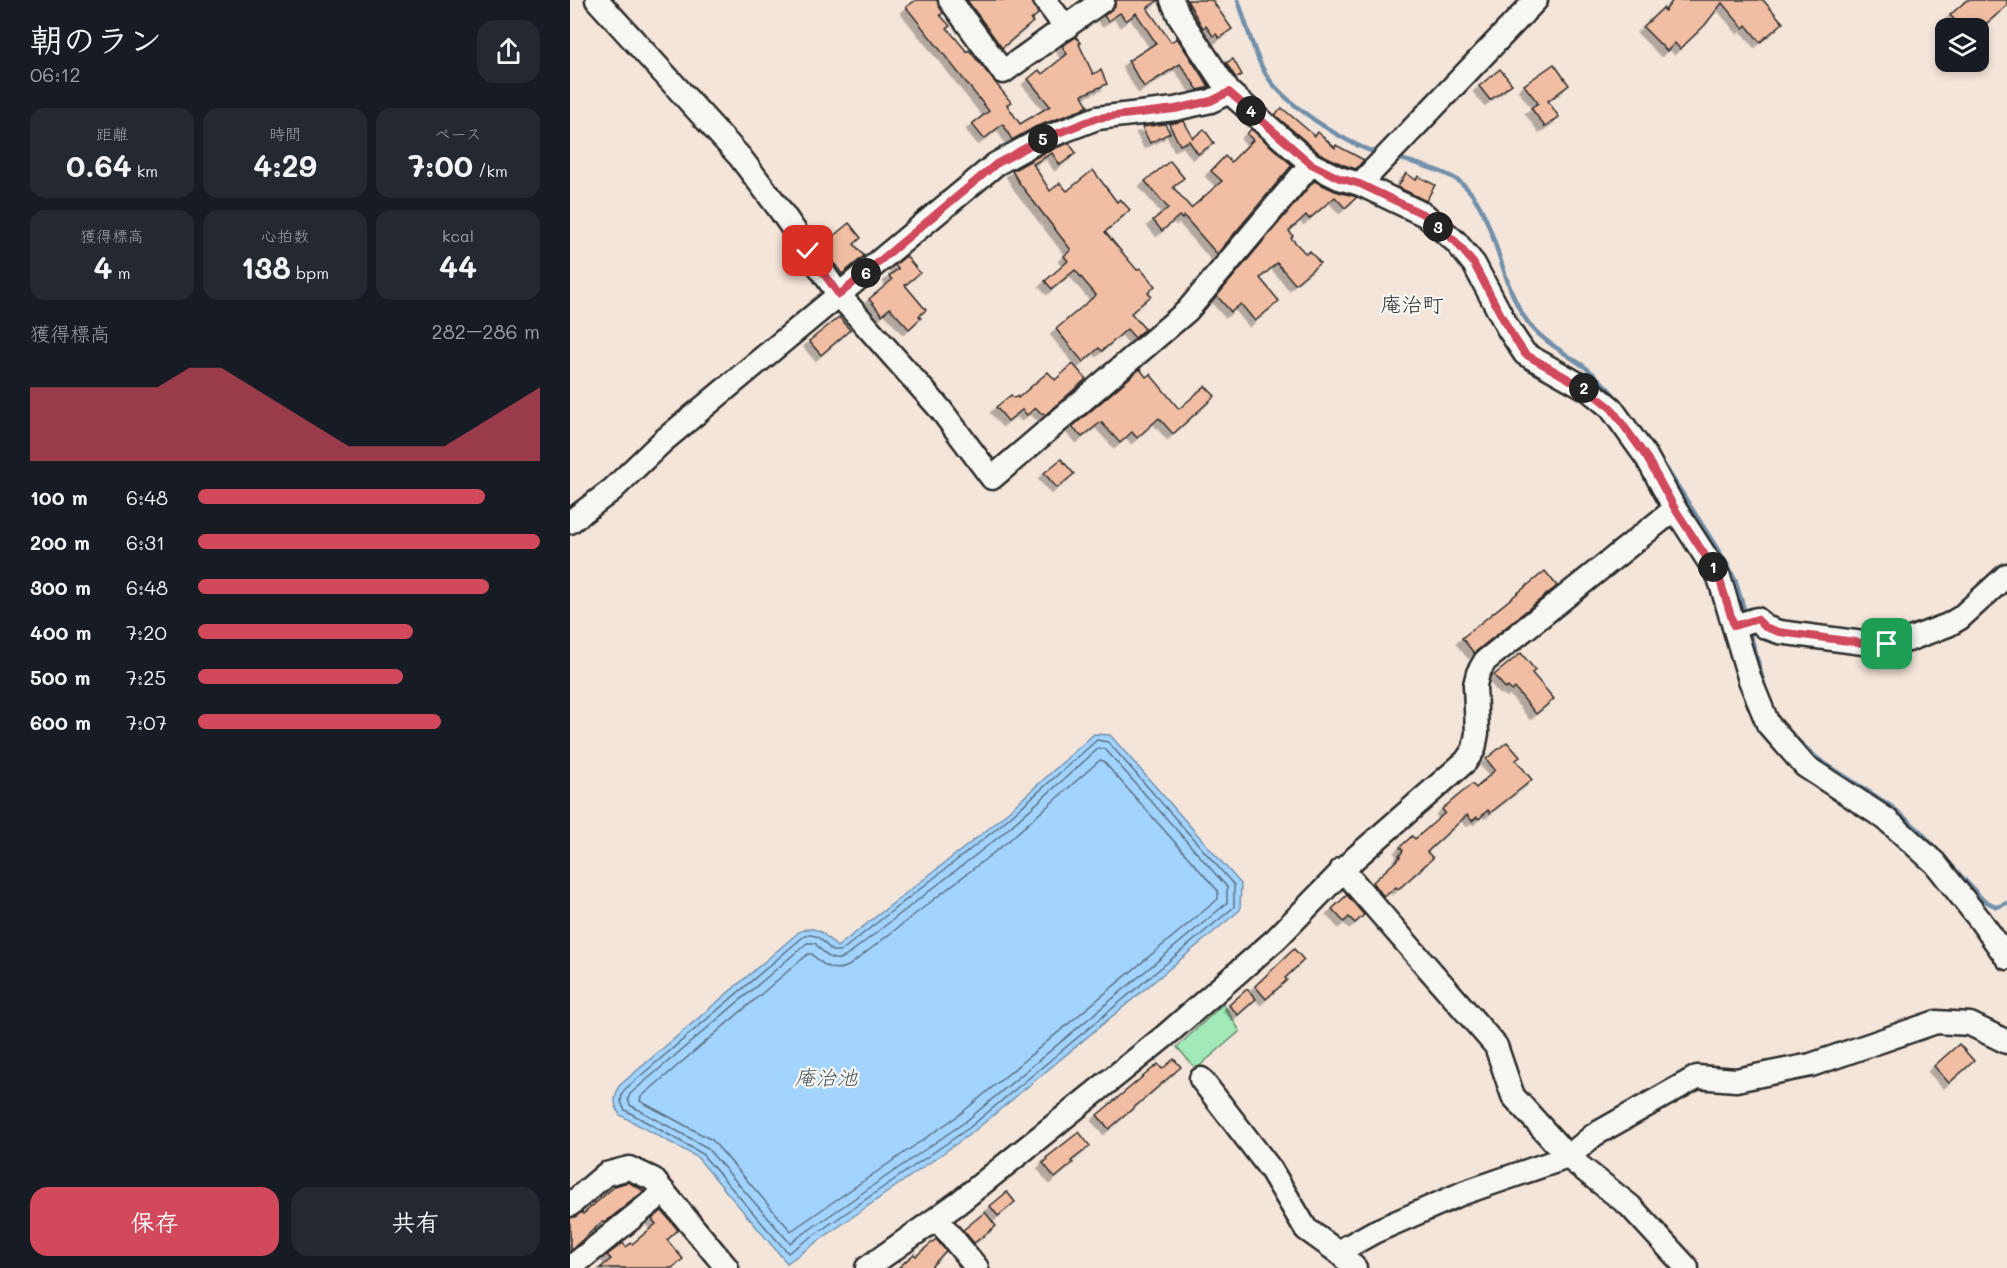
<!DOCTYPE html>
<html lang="ja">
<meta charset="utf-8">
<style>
body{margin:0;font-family:Mali,"Klee One",sans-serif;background:#242831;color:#f1f3f6;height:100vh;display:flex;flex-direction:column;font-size:22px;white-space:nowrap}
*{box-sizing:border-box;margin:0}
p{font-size:20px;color:#9ea1a6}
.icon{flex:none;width:33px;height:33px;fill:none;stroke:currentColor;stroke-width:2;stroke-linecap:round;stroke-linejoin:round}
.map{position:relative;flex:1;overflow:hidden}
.panel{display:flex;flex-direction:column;background:#171b24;width:570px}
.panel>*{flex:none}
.buttons{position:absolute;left:1365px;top:18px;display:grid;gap:12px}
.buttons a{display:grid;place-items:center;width:54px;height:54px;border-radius:12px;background:#171b24;box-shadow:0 3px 9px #0003;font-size:30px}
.pin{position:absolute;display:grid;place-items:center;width:51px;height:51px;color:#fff;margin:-26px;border-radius:12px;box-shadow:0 3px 9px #0006}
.km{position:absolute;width:30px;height:30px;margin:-15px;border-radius:50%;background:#222;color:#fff;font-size:16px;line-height:30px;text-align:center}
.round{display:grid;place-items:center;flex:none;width:63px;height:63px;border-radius:18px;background:#242831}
.summary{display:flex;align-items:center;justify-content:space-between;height:102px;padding:0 30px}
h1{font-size:33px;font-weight:700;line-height:45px}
.figures{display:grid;grid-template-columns:repeat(3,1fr);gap:9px;height:102px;padding:6px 30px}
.figures div{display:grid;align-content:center;border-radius:15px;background:#242831;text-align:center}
.figures b{font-size:30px;font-weight:700}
.figures small{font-size:16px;font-weight:400}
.figures p{font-size:16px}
.chart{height:168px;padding:12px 30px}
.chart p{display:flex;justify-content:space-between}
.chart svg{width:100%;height:108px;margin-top:6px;fill:#d1495b;opacity:.7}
.primary-button{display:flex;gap:12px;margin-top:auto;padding:12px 30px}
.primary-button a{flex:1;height:69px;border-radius:18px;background:#d1495b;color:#fff;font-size:24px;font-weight:700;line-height:69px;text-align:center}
.primary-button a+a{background:#242831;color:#f1f3f6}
ul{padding:0 30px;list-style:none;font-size:20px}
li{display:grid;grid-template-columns:96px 72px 1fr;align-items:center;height:45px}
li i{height:15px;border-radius:8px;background:#d1495b}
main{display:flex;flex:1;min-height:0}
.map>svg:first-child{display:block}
.green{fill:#a1e9b7;stroke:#668a71;stroke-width:1.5}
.water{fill:#a2d4ff;stroke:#7290aa;stroke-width:1.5}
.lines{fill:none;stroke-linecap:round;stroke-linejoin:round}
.shore{stroke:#5b6f80;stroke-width:1.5}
.stream{stroke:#7290aa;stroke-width:4.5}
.building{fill:#f1bea3;stroke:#2b2b2b;stroke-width:1.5;filter:url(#shadow)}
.minor-casing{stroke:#2b2b2b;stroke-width:27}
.minor{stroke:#f6f6f2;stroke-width:22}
.route-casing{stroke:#fff;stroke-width:12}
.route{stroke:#d1495b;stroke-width:8}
.labels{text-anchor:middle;stroke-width:4.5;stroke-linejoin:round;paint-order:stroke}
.neighbourhood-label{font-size:21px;fill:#2b2b2b;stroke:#f6f6f2}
.water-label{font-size:21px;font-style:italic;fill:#495560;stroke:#f6f6f2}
</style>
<main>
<section class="panel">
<div class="summary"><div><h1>朝のラン</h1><p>06:12</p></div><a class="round"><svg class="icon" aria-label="share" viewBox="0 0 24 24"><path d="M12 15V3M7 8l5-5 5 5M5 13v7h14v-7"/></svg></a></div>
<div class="figures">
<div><p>距離</p><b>0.64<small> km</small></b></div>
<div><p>時間</p><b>4:29</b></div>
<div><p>ペース</p><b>7:00<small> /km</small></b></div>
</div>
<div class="figures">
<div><p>獲得標高</p><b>4<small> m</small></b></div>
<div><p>心拍数</p><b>138<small> bpm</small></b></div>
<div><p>kcal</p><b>44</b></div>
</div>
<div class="chart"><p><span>獲得標高</span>282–286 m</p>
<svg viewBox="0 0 160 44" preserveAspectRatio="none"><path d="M0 44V14L10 14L20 14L30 14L40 14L50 6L60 6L70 14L80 22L90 30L100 38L110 38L120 38L130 38L140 30L150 22L160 14V44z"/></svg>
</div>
<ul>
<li><b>100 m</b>6:48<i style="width:84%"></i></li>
<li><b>200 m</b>6:31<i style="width:100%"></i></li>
<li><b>300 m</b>6:48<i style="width:85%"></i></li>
<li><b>400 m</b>7:20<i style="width:63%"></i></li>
<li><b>500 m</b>7:25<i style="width:60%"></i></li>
<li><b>600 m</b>7:07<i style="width:71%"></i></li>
</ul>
<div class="primary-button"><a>保存</a><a>共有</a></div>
</section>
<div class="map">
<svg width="1437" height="1268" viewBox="0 0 1437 1268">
<defs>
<filter id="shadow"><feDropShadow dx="-5.5" dy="5.5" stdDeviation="0" flood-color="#0004"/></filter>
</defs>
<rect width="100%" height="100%" fill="#f4e5da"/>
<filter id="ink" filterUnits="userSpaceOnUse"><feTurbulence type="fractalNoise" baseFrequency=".0167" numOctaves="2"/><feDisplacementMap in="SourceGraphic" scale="12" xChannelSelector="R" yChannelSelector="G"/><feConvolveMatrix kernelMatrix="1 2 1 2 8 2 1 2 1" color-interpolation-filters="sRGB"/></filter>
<g filter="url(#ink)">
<path class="green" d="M653 1004 670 1031 626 1069 607 1047Z"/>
<path class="water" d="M524 734 540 735 671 884 670 910 403 1132 217 1263 127 1157 50 1115C43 1104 44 1098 49 1086L229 932C247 922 256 937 267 947L422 826Z"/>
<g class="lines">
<g class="shore">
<path d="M527 740 538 742 664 885V907L399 1128 218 1253 131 1153 55 1110C50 1103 50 1098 54 1090L233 937C246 930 253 942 262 951H271L425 830Z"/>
<path d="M529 748 535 749 657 887V903L395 1122 220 1243 136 1147 60 1105 58 1099 60 1094 237 943H245C254 953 261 964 275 957L430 836Z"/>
<path d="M530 760 533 761 648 891V899L389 1115 221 1231 142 1140 70 1101 71 1097 238 954H242C253 966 264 974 280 965L436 843Z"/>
</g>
<g class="stream">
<path d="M668 0C676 23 682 48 693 69 709 102 776 144 810 154"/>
<path d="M824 157C844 163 866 168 884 178 925 201 928 280 955 318 969 340 994 352 1015 367 1028 377 1039 389 1050 402"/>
<path d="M1091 460 1157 564 1165 580 1176 615"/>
<path d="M1179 629 1196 691"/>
<path d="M1184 632 1196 640 1203 641"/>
<path d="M1227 740 1248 759 1322 807 1350 831 1413 900 1427 907 1437 903"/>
</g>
</g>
<g class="building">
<path d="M346 0H367L373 13 370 15 380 26 377 28 397 52 399 50 441 102 437 105 450 124 480 106 458 79 469 70 472 74 497 54 492 46 506 37 511 43 509 44 523 74 531 70 537 84 512 95 518 106 511 110 465 127 442 140 433 124 414 139 402 124 419 111 336 7Z"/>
<path d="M397 0H462L468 14 461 20 463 22 432 48Z"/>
<path d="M546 0H589L577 8 601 42 607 38 639 87 628 90 610 64 574 87 558 61 586 43 566 13 556 21 550 13 538 21 534 16 545 6Z"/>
<path d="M617 0H642L662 29 649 38 646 34 643 36 636 26 633 28Z"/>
<path d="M1103 0H1193L1213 23 1190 42 1176 25 1173 28 1152 3 1135 25 1110 49 1105 43 1097 51 1073 27 1093 8 1095 11Z"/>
<path d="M1397 0H1437V6L1411 28H1392L1380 15Z"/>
<path d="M663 59 672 75 666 78 656 63Z"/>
<path d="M984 64 999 85 978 101 989 117 975 127 961 108 968 103 954 85Z"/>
<path d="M930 69 942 84 920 100 909 86Z"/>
<path d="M712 108 745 136 748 132 765 148 766 145 794 160 792 162 786 169 774 165 749 153 705 115Z"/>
<path d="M614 121 623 138 634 129 644 143 628 154 619 141 610 145 599 124Z"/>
<path d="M595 124 600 133 580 143 572 127Z"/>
<path d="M681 129 722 165 647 254 614 216 612 219 609 216 592 231 583 220 598 208 575 181 600 161 614 178 603 187 621 208 652 181 641 171 655 156 661 162 683 140 677 134Z"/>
<path d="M499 143 506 153 490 165 482 153 463 164 480 191 490 183 497 191 523 170 547 202 550 199 560 210 535 232 567 270 570 268 585 286 578 293 581 296 561 313 575 329 565 338 557 329 532 351 529 348 513 362 486 329 526 295 505 270 482 289 475 281 498 261 494 256 501 250 450 184 442 171 476 152Z"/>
<path d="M836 173 846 180 848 176 865 185 856 201 828 187Z"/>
<path d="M744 181 765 191 787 197 775 208 765 197 739 219 736 215 719 231 723 236 721 238 736 254 740 251 750 263 725 284 707 263 690 278 709 301 685 321 671 304 661 312 647 296Z"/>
<path d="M279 223 291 238 284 244 294 256 272 274 244 235 251 229 253 231 255 229 262 237Z"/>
<path d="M336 256 350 273 335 285 356 310 349 316 351 318 339 329 320 308 312 315 299 299 322 280 319 276 328 269 325 265Z"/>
<path d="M269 317 280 330 251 355 239 341Z"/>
<path d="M503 364 516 379 475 415 473 413 472 414 466 408 457 415 452 410 438 421 426 407 441 395 444 398 447 396 448 398 478 372 485 380Z"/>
<path d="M570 369 576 377 580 374 609 409 635 386 645 396 603 434 589 418 567 438 562 432 550 443 531 422 512 437 502 427Z"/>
<path d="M491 459 504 474 487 488 474 473Z"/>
<path d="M975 571 987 586 904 653 892 638Z"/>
<path d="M951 653 965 670 962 673 984 699 966 714 945 688 942 691 938 687 936 689 924 675Z"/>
<path d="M937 742 950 757 946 760 962 780 920 813 918 810 909 819 907 817 902 821 897 815 857 852 863 858 833 885 828 889 826 887 814 897 803 882 830 857 829 856 833 851 830 847 842 836 845 839 875 813 872 809 902 784 906 788 925 770 916 759Z"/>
<path d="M777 895 794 915 785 923 779 917 774 922 762 909Z"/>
<path d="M724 949 734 960 715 978 717 980 696 999 685 986Z"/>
<path d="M677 989 686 999 668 1015 659 1005Z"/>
<path d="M1389 1044 1404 1061 1379 1083 1364 1066Z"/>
<path d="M604 1059 611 1067 539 1129 527 1115 588 1064 592 1069Z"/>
<path d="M509 1132 520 1146 501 1161 503 1163 485 1178 473 1163 477 1160 476 1158Z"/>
<path d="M58 1182 74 1191 34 1223 33 1221 0 1251V1218L12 1212 13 1214 45 1186Z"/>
<path d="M437 1192 445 1202 428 1216 420 1206Z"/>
<path d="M92 1211 108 1230 97 1240 113 1259 102 1268H30L41 1259 37 1255 53 1243 56 1247 61 1243 62 1244 86 1224 82 1219Z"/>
<path d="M415 1212 426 1226 404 1243 393 1230Z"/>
<path d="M366 1239 376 1251 360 1268H328L344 1254 346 1256Z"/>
</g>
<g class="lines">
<g class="minor-casing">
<g id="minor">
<path d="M27 0 170 157 208 207 269 295 371 410 422 478 617 311 741 164"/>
<path d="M380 0 433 72 533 0"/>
<path d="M475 0 496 28"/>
<path d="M602 0 610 18 659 92 741 164 769 178 790 184 855 215 886 242 904 264 939 330 955 354 1019 390 1041 408 1077 458 1105 509 1149 577 1180 680 1198 724 1235 766 1316 819 1365 863 1410 920 1437 958"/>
<path d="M790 184 966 0"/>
<path d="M0 522 42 490 93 441 426 164 470 140 527 118 605 109 641 101 659 92"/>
<path d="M1164 626 1187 619 1195 627 1209 632 1301 644 1335 641 1378 625 1390 618 1437 575"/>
<path d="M772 869 926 1046 943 1096 998 1157 1060 1206 1117 1268"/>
<path d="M631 1079 701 1170 736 1229 768 1252 785 1268"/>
<path d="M0 1205 36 1174 59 1168 83 1179 157 1268"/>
<path d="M367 1219 407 1268"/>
<path d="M768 1252 804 1232 893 1193 998 1157 1024 1135 1127 1077 1166 1080 1241 1065 1366 1022 1400 1024 1437 1042"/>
<path d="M0 1268 94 1192"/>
<path d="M297 1268 388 1203 595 1036 706 939 785 858 896 761 904 749 907 733 905 685 908 673 915 661 1105 509"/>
</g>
</g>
<use href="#minor" class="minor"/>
</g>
</g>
<g class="lines" filter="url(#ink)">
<g class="route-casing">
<path id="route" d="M238 251 269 295 426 164 470 140 527 118 605 109 641 101 659 92 741 164 769 178 790 184 855 215 886 242 904 264 939 330 955 354 1018 390 1041 408 1077 458 1105 509 1149 577 1164 626 1187 619 1195 627 1209 632 1301 644H1317"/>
</g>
<use href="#route" class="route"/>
</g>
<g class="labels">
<g class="neighbourhood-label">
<text x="842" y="312">庵治町</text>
</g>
<g class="water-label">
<text x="256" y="1085">庵治池</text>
</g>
</g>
</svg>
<div class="buttons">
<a><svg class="icon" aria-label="layers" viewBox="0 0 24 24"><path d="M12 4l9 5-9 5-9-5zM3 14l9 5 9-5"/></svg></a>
</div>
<div class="pin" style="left:1317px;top:644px;background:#1e9e55"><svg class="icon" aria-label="arrive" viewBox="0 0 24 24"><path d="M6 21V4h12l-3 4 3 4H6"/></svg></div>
<div class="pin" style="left:238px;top:251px;background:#d93025"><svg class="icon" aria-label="check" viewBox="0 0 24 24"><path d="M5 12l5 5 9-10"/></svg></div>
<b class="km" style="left:1143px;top:567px">1</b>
<b class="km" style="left:1014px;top:388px">2</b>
<b class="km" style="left:868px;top:227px">3</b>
<b class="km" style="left:681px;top:111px">4</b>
<b class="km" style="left:473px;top:139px">5</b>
<b class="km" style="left:296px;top:273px">6</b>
</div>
</main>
